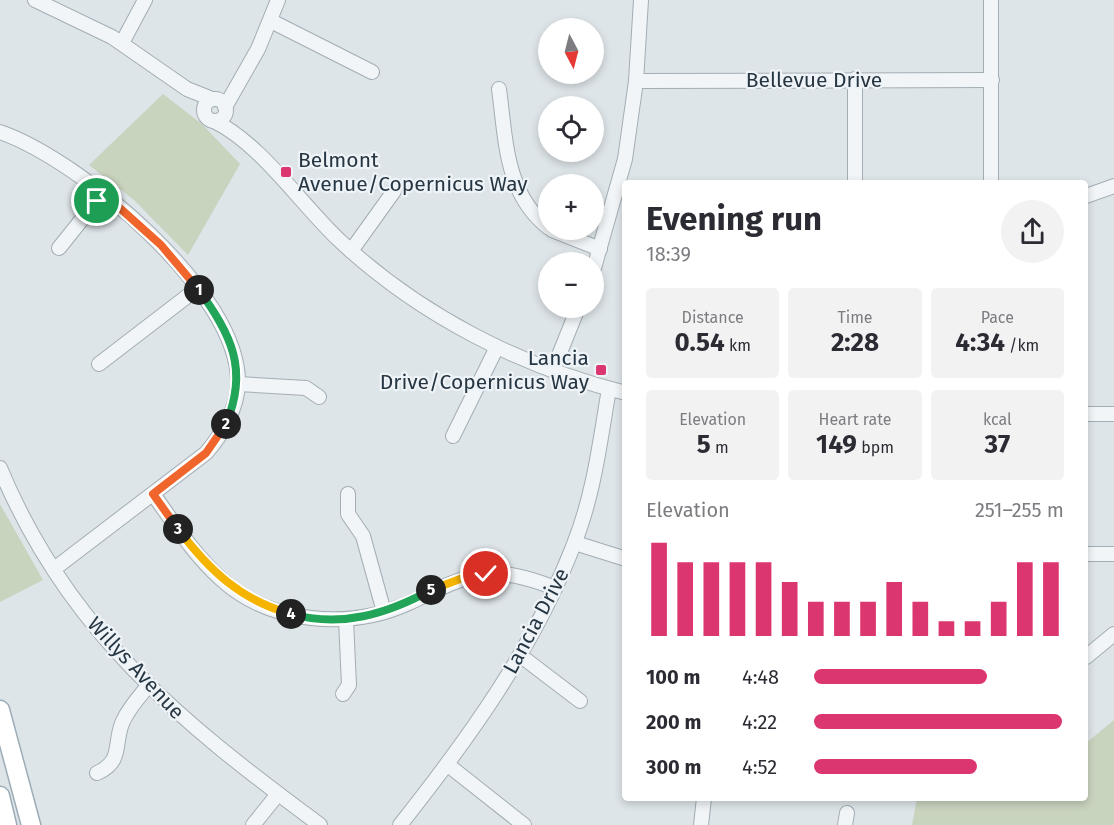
<!DOCTYPE html>
<meta charset="utf-8">
<style>
body{margin:0;font-family:"Fira Sans",sans-serif;background:#f2f2f3;color:#2b2b33;height:100vh;display:flex;flex-direction:column;font-size:22px;white-space:nowrap}
*{box-sizing:border-box;margin:0}
p{font-size:20px;color:#7c7c81}
.icon{flex:none;width:33px;height:33px;fill:none;stroke:currentColor;stroke-width:2;stroke-linecap:round;stroke-linejoin:round}
.map{position:relative;flex:1;overflow:hidden}
.panel{position:absolute;left:622px;top:180px;width:466px;height:621px;display:flex;flex-direction:column;background:#fff;border-radius:6px;box-shadow:0 3px 9px #0003}
.panel>*{flex:none}
.needle{width:39px;rotate:173deg}
.controls{position:absolute;left:538px;top:18px;display:grid;gap:12px}
.controls a{display:grid;place-items:center;width:66px;height:66px;border-radius:50%;background:#fff;box-shadow:0 3px 9px #0003;font-size:30px}
.pin{position:absolute;display:grid;place-items:center;width:51px;height:51px;color:#fff;margin:-26px;border:3px solid #fff;border-radius:50%;box-shadow:0 2px 6px #0007}
.km{position:absolute;width:30px;height:30px;margin:-15px;border-radius:50%;background:#222;color:#fff;font-size:16px;line-height:30px;text-align:center}
.round{display:grid;place-items:center;flex:none;width:63px;height:63px;border-radius:32px;background:#f2f2f3}
.head{display:flex;align-items:center;justify-content:space-between;height:102px;padding:0 24px}
h1{font-size:33px;font-weight:700;line-height:45px}
.metrics{display:grid;grid-template-columns:repeat(3,1fr);gap:9px;height:102px;padding:6px 24px}
.metrics div{display:grid;align-content:center;border-radius:6px;background:#f2f2f3;text-align:center}
.metrics b{font-size:26px;font-weight:700}
.metrics small{font-size:16px;font-weight:400}
.metrics p{font-size:16px}
.chart{height:168px;padding:12px 24px}
.chart p{display:flex;justify-content:space-between}
.chart svg{width:100%;height:108px;margin-top:6px;stroke:#dc3671;stroke-width:6}
ul{padding:0 24px;list-style:none;font-size:20px}
li{display:grid;grid-template-columns:96px 72px 1fr;align-items:center;height:45px}
li i{height:15px;border-radius:8px;background:#dc3671}
.map>svg:first-child{display:block}
.green{fill:#c9d4bf}
.lines{fill:none;stroke-linecap:round;stroke-linejoin:round}
.minor-casing{stroke:#a3adb4;stroke-width:16}
.major-casing{stroke:#9cacb6;stroke-width:21}
.minor{stroke:#f1f5f7;stroke-width:14}
.major{stroke:#fff;stroke-width:18}
.split-1-casing{stroke:#fff;stroke-width:12}
.split-2-casing{stroke:#fff;stroke-width:12}
.split-3-casing{stroke:#fff;stroke-width:12}
.split-4-casing{stroke:#fff;stroke-width:12}
.split-5-casing{stroke:#fff;stroke-width:12}
.split-6-casing{stroke:#fff;stroke-width:12}
.split-1{stroke:#f0652b;stroke-width:8}
.split-2{stroke:#22a559;stroke-width:8}
.split-3{stroke:#f0652b;stroke-width:8}
.split-4{stroke:#f5b400;stroke-width:8}
.split-5{stroke:#22a559;stroke-width:8}
.split-6{stroke:#f5b400;stroke-width:8}
.poi-dot{fill:#dc3671;stroke:#eef3f7;stroke-width:2}
.labels{text-anchor:middle;stroke-width:4.5;stroke-linejoin:round;paint-order:stroke}
.street-label{font-size:21px;fill:#263642;stroke:#eef3f7}
.poi-label{font-size:21px;fill:#263642;stroke:#eef3f7;text-anchor:start}
</style>
<div class="map">
<svg width="1114" height="825" viewBox="0 0 1114 825">
<rect width="100%" height="100%" fill="#dee5e9"/>
<g class="green">
<path d="M163 94 202 124 240 164 188 255 134 200 89 165Z"/>
<path d="M0 504 43 580 0 602Z"/>
<path d="M1114 720V825H912L917 798H1086V743Z"/>
</g>
<g class="lines">
<g class="minor-casing">
<g id="minor">
<path d="M35 0 112 37 187 89 212 99"/>
<path d="M271 21 372 72"/>
<path d="M122 43 145 0"/>
<path d="M855 79V183"/>
<path d="M636 81 992 80"/>
<path d="M499 89C506 140 505 194 549 228"/>
<circle cx="215" cy="110" r="11"/>
<path d="M225 107 258 49 278 0"/>
<path d="M214 121C261 144 300 203 339 240 418 314 520 367 626 393"/>
<path d="M0 132C79 159 241 293 238 384 237 409 222 435 206 453L54 569"/>
<path d="M991 183V0"/>
<path d="M1086 196 1114 186"/>
<path d="M552 230 600 249"/>
<path d="M59 248 103 193"/>
<path d="M351 251 394 191"/>
<path d="M594 268 625 159 636 81 641 0"/>
<path d="M99 364 198 288"/>
<path d="M553 370 578 308"/>
<path d="M238 384 306 388 319 397"/>
<path d="M1086 414H1114"/>
<path d="M453 436 497 347"/>
<path d="M0 468C68 632 182 723 320 825"/>
<path d="M153 494C174 523 194 555 221 579 270 624 350 630 409 603 470 574 488 562 555 588"/>
<path d="M348 494V514L363 536 384 612"/>
<path d="M575 543 626 559"/>
<path d="M1086 554H1114"/>
<path d="M521 656 580 701"/>
<path d="M1086 657 1114 634"/>
<path d="M343 694 349 685 346 620"/>
<path d="M448 765 524 825"/>
<path d="M97 773C124 761 113 743 123 721 129 708 139 697 148 686"/>
<path d="M253 825 278 794"/>
<path d="M400 825C469 738 534 648 574 544 594 494 600 441 609 389"/>
<path d="M701 825 704 798"/>
<path d="M845 825 847 813"/>
</g>
</g>
<g class="major-casing">
<g id="major">
<path d="M0 710 31 825"/>
<path d="M0 796 7 825"/>
</g>
</g>
<use href="#minor" class="minor"/>
<use href="#major" class="major"/>
</g>
<g class="lines">
<g class="split-1-casing">
<path id="split-1" d="M97 201 103 193 161 245 199 290"/>
</g>
<g class="split-2-casing">
<path id="split-2" d="M199 290C231 335 249 369 226 424"/>
</g>
<g class="split-3-casing">
<path id="split-3" d="M178 529 153 494 206 453 226 424"/>
</g>
<g class="split-4-casing">
<path id="split-4" d="M178 529C209 570 240 600 291 614"/>
</g>
<g class="split-5-casing">
<path id="split-5" d="M291 614C341 628 387 614 431 590"/>
</g>
<g class="split-6-casing">
<path id="split-6" d="M431 590 468 576 486 574"/>
</g>
<use href="#split-1" class="split-1"/>
<use href="#split-2" class="split-2"/>
<use href="#split-3" class="split-3"/>
<use href="#split-4" class="split-4"/>
<use href="#split-5" class="split-5"/>
<use href="#split-6" class="split-6"/>
</g>
<g class="poi-dot">
<rect x="280" y="166" width="12" height="12" rx="3"/>
<rect x="595" y="364" width="12" height="12" rx="3"/>
</g>
<g class="labels">
<g class="street-label">
<text x="814" y="87">Bellevue Drive</text>
<text transform="translate(536 621) rotate(-62)" y="7">Lancia Drive</text>
<text transform="translate(136 668) rotate(47)" y="7">Willys Avenue</text>
</g>
<g class="poi-label">
<text x="298" y="167">Belmont<tspan x="298" dy="24">Avenue/Copernicus Way</tspan></text>
<text x="589" y="365" text-anchor="end">Lancia<tspan x="589" dy="24">Drive/Copernicus Way</tspan></text>
</g>
</g>
</svg>
<div class="controls">
<a><svg class="needle" viewBox="-14 -14 28 28"><path d="M0-13l5 13h-10z" fill="#e53935"/><path d="M0 13l5-13h-10z" fill="#7c7c81"/></svg></a>
<a><svg class="icon" aria-label="locate" viewBox="0 0 24 24"><circle cx="12" cy="12" r="6"/><path d="M12 2v4M12 18v4M2 12h4M18 12h4"/></svg></a>
<a>+</a>
<a>−</a>
</div>
<div class="pin" style="left:97px;top:201px;background:#1e9e55"><svg class="icon" aria-label="arrive" viewBox="0 0 24 24"><path d="M6 21V4h12l-3 4 3 4H6"/></svg></div>
<div class="pin" style="left:486px;top:574px;background:#d93025"><svg class="icon" aria-label="check" viewBox="0 0 24 24"><path d="M5 12l5 5 9-10"/></svg></div>
<b class="km" style="left:199px;top:290px">1</b>
<b class="km" style="left:226px;top:424px">2</b>
<b class="km" style="left:178px;top:529px">3</b>
<b class="km" style="left:291px;top:614px">4</b>
<b class="km" style="left:431px;top:590px">5</b>
<section class="panel">
<div class="head"><div><h1>Evening run</h1><p>18:39</p></div><a class="round"><svg class="icon" aria-label="share" viewBox="0 0 24 24"><path d="M12 15V3M7 8l5-5 5 5M5 13v7h14v-7"/></svg></a></div>
<div class="metrics">
<div><p>Distance</p><b>0.54<small> km</small></b></div>
<div><p>Time</p><b>2:28</b></div>
<div><p>Pace</p><b>4:34<small> /km</small></b></div>
</div>
<div class="metrics">
<div><p>Elevation</p><b>5<small> m</small></b></div>
<div><p>Heart rate</p><b>149<small> bpm</small></b></div>
<div><p>kcal</p><b>37</b></div>
</div>
<div class="chart"><p><span>Elevation</span>251–255 m</p>
<svg viewBox="0 0 160 44" preserveAspectRatio="none"><path d="M5 44V6M15 44V14M25 44V14M35 44V14M45 44V14M55 44V22M65 44V30M75 44V30M85 44V30M95 44V22M105 44V30M115 44V38M125 44V38M135 44V30M145 44V14M155 44V14"/></svg>
</div>
<ul>
<li><b>100 m</b>4:48<i style="width:69%"></i></li>
<li><b>200 m</b>4:22<i style="width:99%"></i></li>
<li><b>300 m</b>4:52<i style="width:65%"></i></li>
</ul>
</section>
</div>
